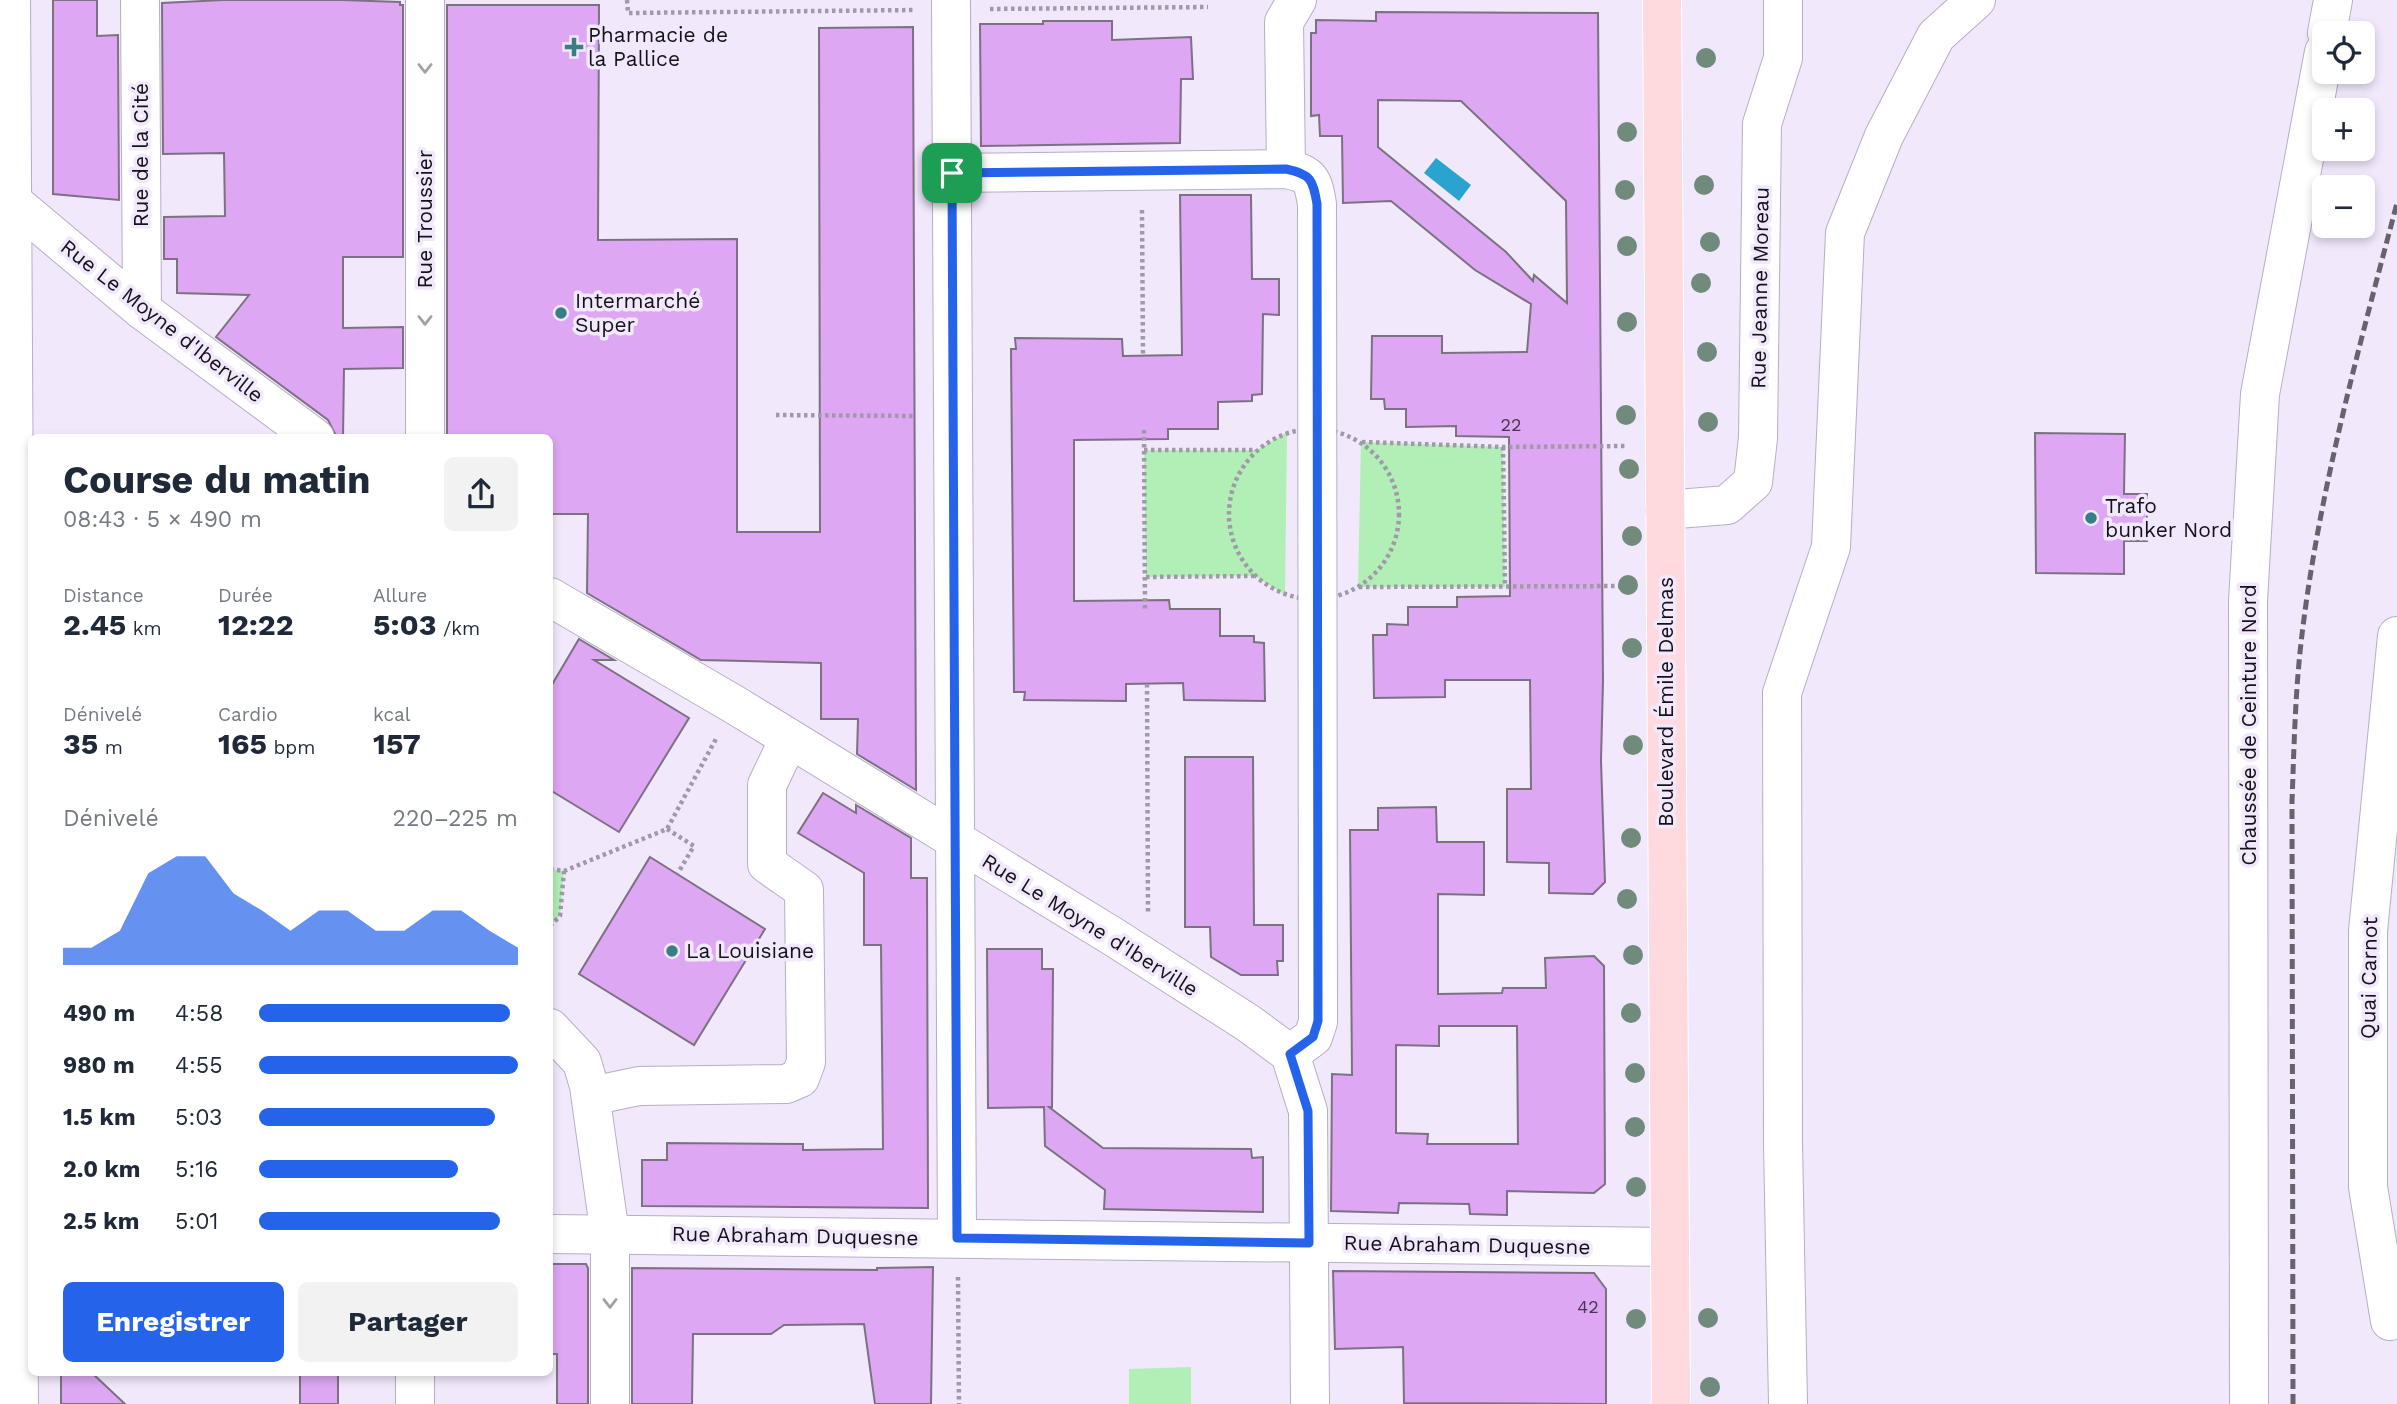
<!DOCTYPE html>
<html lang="fr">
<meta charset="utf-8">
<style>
body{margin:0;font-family:"Work Sans",sans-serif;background:#f2f2f3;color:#1f2937;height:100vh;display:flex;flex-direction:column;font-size:26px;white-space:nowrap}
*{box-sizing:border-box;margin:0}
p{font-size:23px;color:#747a83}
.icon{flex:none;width:38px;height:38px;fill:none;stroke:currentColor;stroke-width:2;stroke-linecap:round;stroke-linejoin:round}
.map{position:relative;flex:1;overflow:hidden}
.details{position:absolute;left:28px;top:434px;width:525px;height:942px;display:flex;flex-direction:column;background:#fff;border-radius:10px;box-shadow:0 4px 10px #0003}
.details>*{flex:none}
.buttons{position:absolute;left:2312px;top:21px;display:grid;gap:14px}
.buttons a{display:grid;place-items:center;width:63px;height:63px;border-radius:10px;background:#fff;box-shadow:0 4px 10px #0003;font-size:35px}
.pin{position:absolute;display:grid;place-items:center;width:60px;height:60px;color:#fff;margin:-30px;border-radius:14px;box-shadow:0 4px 10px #0006}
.round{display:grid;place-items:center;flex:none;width:74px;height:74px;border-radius:10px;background:#f2f2f3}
.headline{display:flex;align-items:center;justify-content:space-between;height:119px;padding:0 35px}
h1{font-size:38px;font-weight:700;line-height:52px}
.stats{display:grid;grid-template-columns:repeat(3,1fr);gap:10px;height:119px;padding:7px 35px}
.stats div{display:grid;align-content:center}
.stats b{font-size:30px;font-weight:700}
.stats small{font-size:19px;font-weight:400}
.stats p{font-size:19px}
.chart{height:196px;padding:14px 35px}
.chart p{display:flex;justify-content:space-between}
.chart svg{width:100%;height:126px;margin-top:7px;fill:#2563eb;opacity:.7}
.cta{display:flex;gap:14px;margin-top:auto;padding:14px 35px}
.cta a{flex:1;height:80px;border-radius:10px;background:#2563eb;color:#fff;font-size:28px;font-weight:700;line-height:80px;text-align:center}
.cta a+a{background:#f2f2f3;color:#1f2937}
ul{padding:0 35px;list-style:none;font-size:23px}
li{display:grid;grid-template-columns:112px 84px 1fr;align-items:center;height:52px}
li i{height:18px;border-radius:9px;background:#2563eb}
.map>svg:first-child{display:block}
.green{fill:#b2efb6}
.water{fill:#2aa4ce}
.building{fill:#dda7f3;stroke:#7c7181;stroke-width:2;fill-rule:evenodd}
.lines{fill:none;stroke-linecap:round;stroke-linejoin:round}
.minor-casing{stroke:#b7aec1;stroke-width:40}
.major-casing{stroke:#fff;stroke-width:40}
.path{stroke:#a099a8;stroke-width:4.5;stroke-dasharray:3.5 3.5;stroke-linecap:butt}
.minor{stroke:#fff;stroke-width:38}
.major{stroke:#fed9de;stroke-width:38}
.rail{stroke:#68626e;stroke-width:5;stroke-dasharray:10 5;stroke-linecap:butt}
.tree{fill:#708a7b}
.oneway{stroke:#a1a0a3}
.route-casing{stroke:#fff;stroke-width:14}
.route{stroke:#2563eb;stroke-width:9}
.poi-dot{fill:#377e87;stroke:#f1e8fc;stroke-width:2.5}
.labels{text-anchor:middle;stroke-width:7;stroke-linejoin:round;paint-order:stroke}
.number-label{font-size:18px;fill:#47364f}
.poi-label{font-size:21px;fill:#151118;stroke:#f1e8fc;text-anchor:start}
.street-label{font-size:21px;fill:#151118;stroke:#f1e8fc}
</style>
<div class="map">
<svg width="2397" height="1404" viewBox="0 0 2397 1404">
<rect width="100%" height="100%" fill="#f1e8fc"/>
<g class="green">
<path d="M1287 432 1285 595 1255 576 1146 577 1144 450H1257Z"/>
<path d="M1361 442 1503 447 1505 587H1358Z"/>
<path d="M550 869 564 871 560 916 550 926Z"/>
<path d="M1191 1367V1404H1129V1369Z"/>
</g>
<path class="water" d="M1436 158 1471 185 1459 201 1424 173Z"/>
<g class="building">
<path d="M53 0H97V36L118 35 119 200 53 194Z"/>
<path d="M223 0H342L400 2V5H403V257H343V328L403 327V368L344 369 343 438 336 436 328 420 216 337 249 295 177 293V259H164V217L225 216 224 153 163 154 162 3Z"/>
<path d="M447 5H599L598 240 737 239V532H820L819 28 913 27 916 790 857 754 858 719H821V663L701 660 587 593 588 514H550V438H447Z"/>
<path d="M1376 12 1598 13 1603 681 1601 761 1605 882 1593 894 1549 893V863L1507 862V789H1531L1530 680H1445V697L1374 698 1373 635H1387V624L1408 625V607H1457V597L1510 596 1509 437 1456 436V426L1406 427V409H1385L1384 399H1371L1372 336H1442V353L1527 352 1531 304 1475 270 1391 201 1343 203 1342 136H1320L1319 115 1311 116V33H1316V20L1376 21ZM1378 100 1461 101 1566 201 1567 303 1534 275 1533 281 1506 252 1378 147Z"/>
<path d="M1043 21H1112V40L1191 37 1193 79H1181L1180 143 981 146 980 24H1043Z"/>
<path d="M1180 195H1251L1252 279H1279V315L1263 314 1262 394 1252 395V401L1218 402V429H1168V439L1074 440V601L1169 600 1170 609H1220V636H1254V642L1264 643 1265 701 1184 700 1183 683 1126 684V701L1024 700 1025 692H1014L1011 349H1016L1015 338 1122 339 1123 356 1182 355Z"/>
<path d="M2035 433 2125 434 2124 494H2147V541H2124V574L2036 573Z"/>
<path d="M579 639 614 660H594L689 718 619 832 550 790V688Z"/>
<path d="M1185 757H1253L1254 925H1283V961H1277L1278 975H1241L1211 957 1210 927H1185Z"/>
<path d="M823 793 856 813V805L911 838V878H927L928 1208 642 1206V1160H667V1143L803 1144V1150L883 1149 881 945H864V873L798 833Z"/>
<path d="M1436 807 1437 842H1484V895L1438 894V994L1502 993 1503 988H1546L1545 958 1594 956 1604 966 1605 1184 1594 1193 1507 1191V1215L1470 1214 1469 1204 1399 1203 1398 1213 1331 1211 1332 1074 1352 1075 1350 830H1378V808ZM1439 1026H1517L1518 1144H1427L1428 1134 1396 1133V1045L1439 1046Z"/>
<path d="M650 857 765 929 694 1045 579 974Z"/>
<path d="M987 949H1042V969H1053L1052 1107H1049L1103 1148 1251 1149 1252 1158 1263 1157V1212L1104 1209 1105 1190 1045 1146 1044 1107 988 1108Z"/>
<path d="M550 1264H586L588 1268V1404H557V1354H550Z"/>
<path d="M933 1267 931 1404H875L864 1324 784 1325 771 1334H693L692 1404H632V1268L877 1270V1268Z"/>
<path d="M1333 1271 1594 1273 1606 1289V1404L1404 1403 1403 1347 1335 1349Z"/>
<path d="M61 1372H91L125 1404H61Z"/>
<rect x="300" y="1372" width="38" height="32"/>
</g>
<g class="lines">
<g class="minor-casing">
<g id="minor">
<path d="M11 0 19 1404"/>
<path d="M140 0 142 310"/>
<path d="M951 0 957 1238"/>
<path d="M2327 33 2333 0"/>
<path d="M1286 169 1284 22 1297 0"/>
<path d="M952 173 1286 169C1311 174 1313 180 1317 204L1318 1022 1313 1037 1290 1054"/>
<path d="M12 201 142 310 315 438"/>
<path d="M425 438V0"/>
<path d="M1665 510 1727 505 1753 482 1758 438 1762 124 1783 58V0"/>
<path d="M550 597 735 705 1112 936 1248 1023 1290 1054 1308 1111 1310 1404"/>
<path d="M550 1028 582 1062 589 1086 610 1235V1404"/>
<path d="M591 1096 639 1086 786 1084 800 1078 806 1062 804 890 767 864V785L789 739"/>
<path d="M550 1234 1670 1247"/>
<path d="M2390 1321 2368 1187V931L2397 636"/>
<path d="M415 1404V1372"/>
<path d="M1788 1404 1783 1143 1782 693 1831 547 1845 233 1884 136 1936 36 1976 0"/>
<path d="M2249 1404 2248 601 2260 394 2324 52"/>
</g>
</g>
<g class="major-casing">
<path id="major" d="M1662 0 1671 1404"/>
</g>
<g class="path">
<path d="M627 0 628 13 915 10"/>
<path d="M990 9 1208 7"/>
<path d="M1142 210 1143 356"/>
<path d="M776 415 914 416"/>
<circle cx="1314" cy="514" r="85"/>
<path d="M1144 430 1145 610"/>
<path d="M1362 442 1503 447 1626 446"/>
<path d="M1503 447 1505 587"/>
<path d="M1144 450H1256"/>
<path d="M1146 577 1255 576"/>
<path d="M1359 587 1627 586"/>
<path d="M1147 684 1148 914"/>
<path d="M667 829 694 846 678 873"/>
<path d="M550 869 564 871 667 829 717 737"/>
<path d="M550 926 560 916 564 871"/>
<path d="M958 1277 959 1404"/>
</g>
<use href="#minor" class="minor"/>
<use href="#major" class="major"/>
<path class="rail" d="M2293 1404 2292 802C2294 749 2295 696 2301 643 2318 494 2359 348 2397 203"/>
</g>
<g class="tree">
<circle cx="1706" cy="58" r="10"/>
<circle cx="1627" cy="132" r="10"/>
<circle cx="1704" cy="185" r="10"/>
<circle cx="1625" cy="190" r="10"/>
<circle cx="1710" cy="242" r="10"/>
<circle cx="1627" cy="246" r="10"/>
<circle cx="1701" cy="283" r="10"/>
<circle cx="1627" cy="322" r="10"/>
<circle cx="1707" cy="352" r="10"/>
<circle cx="1626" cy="415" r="10"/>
<circle cx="1708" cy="422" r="10"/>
<circle cx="1629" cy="469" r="10"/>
<circle cx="1632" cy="536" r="10"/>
<circle cx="1628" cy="585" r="10"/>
<circle cx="1632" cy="648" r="10"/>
<circle cx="1633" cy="745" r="10"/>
<circle cx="1631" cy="838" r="10"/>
<circle cx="1627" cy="899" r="10"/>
<circle cx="1633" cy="955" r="10"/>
<circle cx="1631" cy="1013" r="10"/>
<circle cx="1635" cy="1073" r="10"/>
<circle cx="1635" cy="1127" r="10"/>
<circle cx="1636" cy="1187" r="10"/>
<circle cx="1708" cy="1318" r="10"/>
<circle cx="1636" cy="1319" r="10"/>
<circle cx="1710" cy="1387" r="10"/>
</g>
<defs><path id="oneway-chevron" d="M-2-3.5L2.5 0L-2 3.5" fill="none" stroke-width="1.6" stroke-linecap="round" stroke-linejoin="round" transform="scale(1.75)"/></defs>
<g class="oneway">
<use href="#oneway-chevron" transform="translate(425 68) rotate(90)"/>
<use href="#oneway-chevron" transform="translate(425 320) rotate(90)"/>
<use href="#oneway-chevron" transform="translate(610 1303) rotate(90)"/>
</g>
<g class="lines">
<g class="route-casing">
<path id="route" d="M1286 169C1311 174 1313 180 1317 204L1318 1021 1313 1037 1290 1054 1308 1111 1309 1243 957 1238 952 173Z"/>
</g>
<use href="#route" class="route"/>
</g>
<g class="poi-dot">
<path d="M570.5 36.5h7v7h7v7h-7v7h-7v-7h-7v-7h7z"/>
<circle cx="561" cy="313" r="7"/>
<circle cx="2091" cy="518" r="7"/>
<circle cx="672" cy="951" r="7"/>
</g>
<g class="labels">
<g class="number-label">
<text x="1511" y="431">22</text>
<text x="1588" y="1313">42</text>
</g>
<g class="poi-label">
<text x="588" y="42">Pharmacie de<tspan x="588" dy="24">la Pallice</tspan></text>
<text x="575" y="308">Intermarché<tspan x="575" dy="24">Super</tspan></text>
<text x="2105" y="513">Trafo<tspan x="2105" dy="24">bunker Nord</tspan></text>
<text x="686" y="958">La Louisiane</text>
</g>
<g class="street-label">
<text transform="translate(141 155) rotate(-90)" y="7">Rue de la Cité</text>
<text transform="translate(425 219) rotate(-90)" y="7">Rue Troussier</text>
<text transform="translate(1760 288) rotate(-89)" y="7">Rue Jeanne Moreau</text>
<text transform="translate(162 321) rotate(38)" y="7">Rue Le Moyne d'Iberville</text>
<text transform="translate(1666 702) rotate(-90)" y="7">Boulevard Émile Delmas</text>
<text transform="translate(2249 725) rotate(-90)" y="7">Chaussée de Ceinture Nord</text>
<text transform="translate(1090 925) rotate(32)" y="7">Rue Le Moyne d'Iberville</text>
<text transform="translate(2369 978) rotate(-89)" y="7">Quai Carnot</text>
<text transform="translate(795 1236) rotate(1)" y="7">Rue Abraham Duquesne</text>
<text transform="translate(1467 1245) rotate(1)" y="7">Rue Abraham Duquesne</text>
</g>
</g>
</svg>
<div class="buttons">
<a><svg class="icon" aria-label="locate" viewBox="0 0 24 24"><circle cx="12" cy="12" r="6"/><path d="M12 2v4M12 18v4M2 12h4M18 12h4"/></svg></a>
<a>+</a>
<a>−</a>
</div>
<div class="pin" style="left:952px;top:173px;background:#1e9e55"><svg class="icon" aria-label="arrive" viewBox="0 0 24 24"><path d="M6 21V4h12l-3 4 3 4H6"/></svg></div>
<section class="details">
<div class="headline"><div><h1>Course du matin</h1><p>08:43 · 5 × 490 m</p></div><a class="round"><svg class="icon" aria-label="share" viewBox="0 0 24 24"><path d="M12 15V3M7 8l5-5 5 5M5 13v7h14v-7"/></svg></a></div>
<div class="stats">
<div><p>Distance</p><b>2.45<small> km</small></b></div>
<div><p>Durée</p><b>12:22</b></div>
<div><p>Allure</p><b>5:03<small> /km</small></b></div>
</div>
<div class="stats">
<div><p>Dénivelé</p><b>35<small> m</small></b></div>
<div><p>Cardio</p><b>165<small> bpm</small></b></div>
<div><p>kcal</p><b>157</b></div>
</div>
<div class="chart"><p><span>Dénivelé</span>220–225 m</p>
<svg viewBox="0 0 160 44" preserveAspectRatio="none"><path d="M0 44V38L10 38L20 32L30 12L40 6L50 6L60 19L70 25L80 32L90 25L100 25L110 32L120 32L130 25L140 25L150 32L160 38V44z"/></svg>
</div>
<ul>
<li><b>490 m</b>4:58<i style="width:97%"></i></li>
<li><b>980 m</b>4:55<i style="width:100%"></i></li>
<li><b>1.5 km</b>5:03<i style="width:91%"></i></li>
<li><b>2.0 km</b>5:16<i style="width:77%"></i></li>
<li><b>2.5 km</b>5:01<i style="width:93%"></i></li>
</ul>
<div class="cta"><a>Enregistrer</a><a>Partager</a></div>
</section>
</div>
